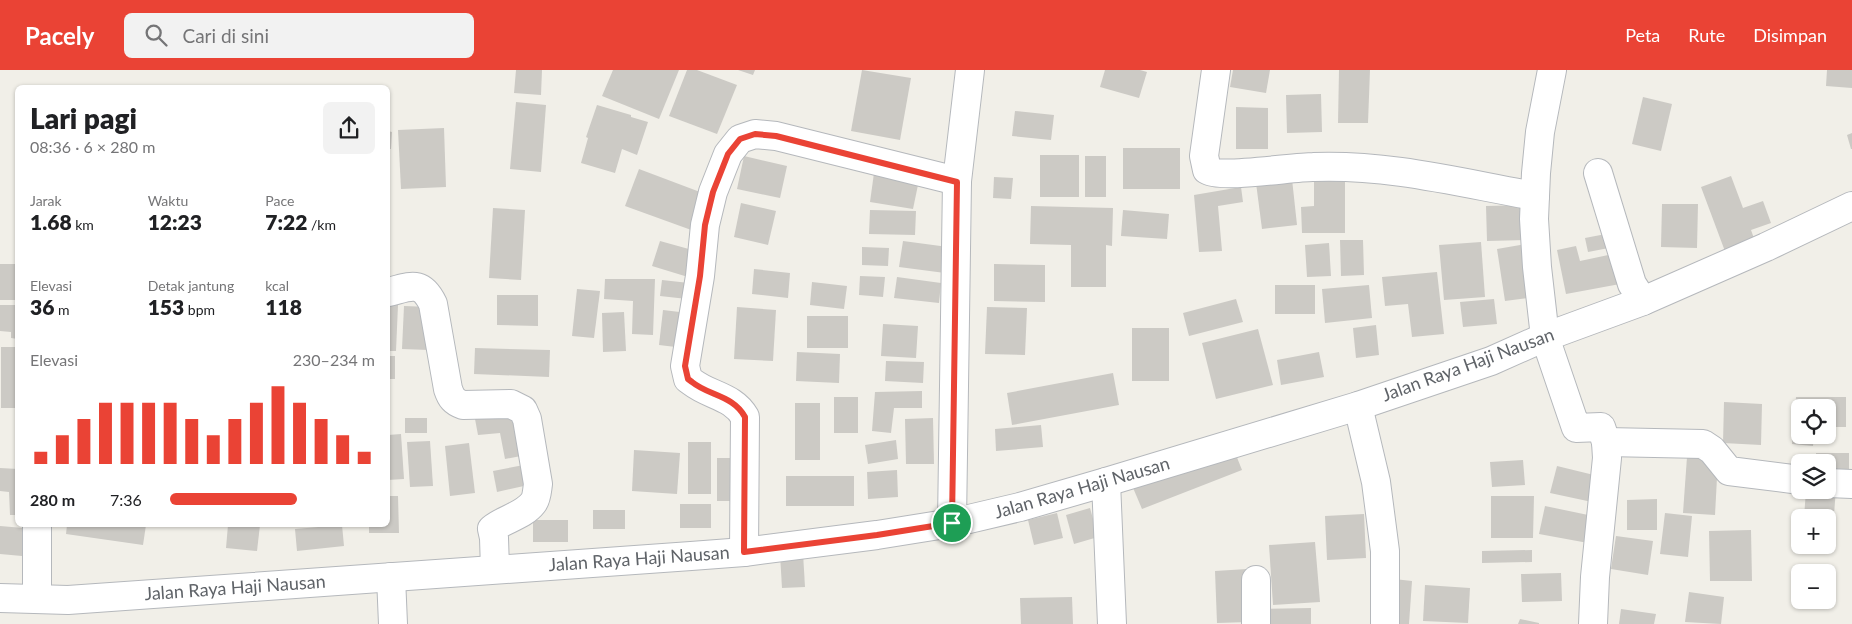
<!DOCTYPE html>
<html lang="id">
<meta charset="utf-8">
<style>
body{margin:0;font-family:Lato,sans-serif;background:#f2f2f2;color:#202124;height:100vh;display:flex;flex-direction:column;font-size:19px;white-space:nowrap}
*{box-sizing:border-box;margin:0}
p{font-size:16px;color:#757577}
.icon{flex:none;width:28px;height:28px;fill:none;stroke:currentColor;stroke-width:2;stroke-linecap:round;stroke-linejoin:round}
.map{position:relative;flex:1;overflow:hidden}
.panel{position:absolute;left:15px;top:15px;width:375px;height:442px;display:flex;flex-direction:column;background:#fff;border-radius:8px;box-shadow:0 1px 4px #0004}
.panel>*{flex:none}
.buttons{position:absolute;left:1791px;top:329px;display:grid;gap:10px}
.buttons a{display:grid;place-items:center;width:45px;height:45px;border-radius:8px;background:#fff;box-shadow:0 1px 4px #0004;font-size:25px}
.pin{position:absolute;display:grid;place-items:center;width:42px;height:42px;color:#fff;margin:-21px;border:2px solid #fff;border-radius:50%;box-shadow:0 1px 5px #0007}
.round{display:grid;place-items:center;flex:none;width:52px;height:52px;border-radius:8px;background:#f2f2f2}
.head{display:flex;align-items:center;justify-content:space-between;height:85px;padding:0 15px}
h1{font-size:28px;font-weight:800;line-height:38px}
.metrics{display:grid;grid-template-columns:repeat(3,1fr);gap:8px;height:85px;padding:5px 15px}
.metrics div{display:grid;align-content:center}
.metrics b{font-size:21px;font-weight:800}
.metrics small{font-size:14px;font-weight:400}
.metrics p{font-size:14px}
.chart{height:140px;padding:10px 15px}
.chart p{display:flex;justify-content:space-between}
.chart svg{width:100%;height:90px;margin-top:5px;stroke:#ea4335;stroke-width:6}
ul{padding:0 15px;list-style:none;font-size:16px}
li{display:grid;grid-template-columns:80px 60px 1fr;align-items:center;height:38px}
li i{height:12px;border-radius:6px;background:#ea4335}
header{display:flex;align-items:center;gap:30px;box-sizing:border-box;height:70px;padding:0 25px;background:#ea4335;color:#fff}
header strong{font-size:24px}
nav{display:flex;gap:28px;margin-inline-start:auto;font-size:18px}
.search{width:350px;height:45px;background:#f2f2f2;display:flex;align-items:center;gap:12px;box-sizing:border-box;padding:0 18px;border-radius:8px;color:#757577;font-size:19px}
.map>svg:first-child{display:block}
.building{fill:#cccac5}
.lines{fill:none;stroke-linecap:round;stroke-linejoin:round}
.minor-casing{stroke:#b5b8bc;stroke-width:30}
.tertiary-casing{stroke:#b5b8bc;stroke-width:30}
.minor{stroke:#fff;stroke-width:28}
.tertiary{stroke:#fff;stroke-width:28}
.route-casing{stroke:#fff;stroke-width:10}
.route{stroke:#ea4335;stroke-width:6}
.labels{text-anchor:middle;stroke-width:4;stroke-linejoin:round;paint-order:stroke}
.street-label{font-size:18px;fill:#5f6368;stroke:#fff}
</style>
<header>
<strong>Pacely</strong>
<div class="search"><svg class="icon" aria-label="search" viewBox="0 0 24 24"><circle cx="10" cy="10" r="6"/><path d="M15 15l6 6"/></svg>Cari di sini</div>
<nav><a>Peta</a><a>Rute</a><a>Disimpan</a></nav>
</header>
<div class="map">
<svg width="1852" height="554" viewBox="0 0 1852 554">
<rect width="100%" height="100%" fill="#f1efe8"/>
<g class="building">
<path d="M516 0H542L541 25 514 23Z"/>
<path d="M613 0H679L659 49 602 26Z"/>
<path d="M687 0H697L737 15 717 64 669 46Z"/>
<path d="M738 0H755L753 5Z"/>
<path d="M862 0 911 8 900 70 851 61Z"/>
<path d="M1105 0H1140L1147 2 1139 28 1100 17Z"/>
<path d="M1233 0H1270L1266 23 1230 17Z"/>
<path d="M1339 0H1370L1368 53H1338Z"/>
<path d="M1827 0H1852V18L1826 16Z"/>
<path d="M1321 24 1322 62 1287 63 1286 25Z"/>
<path d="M1643 27 1672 34 1661 81 1632 74Z"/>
<path d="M516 32 546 35 541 102 510 99Z"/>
<path d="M597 35 631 45V47L648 52 637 85 622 79 615 103 581 93 588 68 586 67Z"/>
<path d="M1236 37 1268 38V79H1236Z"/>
<path d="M1015 41 1054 45 1051 70 1012 66Z"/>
<path d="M444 58 446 117 401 119 398 60Z"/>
<path d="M388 61 392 62 391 79H388Z"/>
<path d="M1852 63V79H1851L1847 65Z"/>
<rect x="1123" y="78" width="57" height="41"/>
<rect x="1040" y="85" width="39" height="42"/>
<path d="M744 86 787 96 780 128 737 119Z"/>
<rect x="1085" y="86" width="21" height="41"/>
<path d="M639 99 708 125 694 161 625 136Z"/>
<path d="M874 103 919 110 913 139 870 132Z"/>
<path d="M1731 106 1743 138 1763 131 1771 153 1751 160 1756 174 1726 184 1701 117Z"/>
<path d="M994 107 1013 108 1011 129 993 128Z"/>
<path d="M1314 108H1345V163H1302L1301 137 1314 136Z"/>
<path d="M1292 109 1297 155 1262 159 1256 113Z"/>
<path d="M1241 117 1243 132 1218 136 1222 181 1199 182 1194 125Z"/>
<path d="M741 133 776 141 768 175 734 167Z"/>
<path d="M1662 134H1698L1697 178 1661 177Z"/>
<path d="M1525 135 1527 170 1487 171 1486 136Z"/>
<path d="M1031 136 1113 138 1112 176 1106 175V217H1071V175L1030 174Z"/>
<path d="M493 138 525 140 521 210 489 208Z"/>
<path d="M870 140 916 141 915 165 869 164Z"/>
<path d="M1123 140 1169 144 1167 169 1121 166Z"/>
<path d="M1611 163 1614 177 1588 182 1585 168Z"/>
<path d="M1340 170H1363L1364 205 1341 206Z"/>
<path d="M660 171 696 181 688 207 652 196Z"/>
<path d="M903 171 948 177 945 203 899 197Z"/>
<path d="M1481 172 1485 227 1444 230 1439 175Z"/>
<path d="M1329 173 1331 206 1307 207 1305 175Z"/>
<path d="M1526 174 1535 227 1505 231 1497 179Z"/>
<path d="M1576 176 1580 191 1613 184 1620 214 1566 224 1557 180Z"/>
<path d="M862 177 889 178 888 196 862 195Z"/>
<rect x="0" y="194" width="18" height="36"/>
<path d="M994 194 1045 195V232L994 231Z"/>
<path d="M754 199 790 203 788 228 752 224Z"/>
<path d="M1437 202 1444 264 1412 267 1408 234 1385 236 1382 207Z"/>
<path d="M860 206 885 207 883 227 859 225Z"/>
<path d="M897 207 941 213 939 233 894 228Z"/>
<path d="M605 209H655L653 265 632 264 633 231 604 229Z"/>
<path d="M662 210 698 214 696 230 660 226Z"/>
<path d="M812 212 847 216 844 239 810 235Z"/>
<rect x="1275" y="215" width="40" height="29"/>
<path d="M1369 215 1372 248 1325 253 1322 219Z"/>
<path d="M577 219 600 221 594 268 572 266Z"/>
<path d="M497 225H538V256L497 255Z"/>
<path d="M1236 229 1243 252 1189 266 1183 243Z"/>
<path d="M1494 229 1497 254 1463 257 1460 232Z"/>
<path d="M0 235H18V269L11 268V262L0 261Z"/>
<path d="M388 235H398L396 281H388Z"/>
<path d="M404 236 430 237 429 280 402 279Z"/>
<path d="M737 237 776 240 773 291 734 289Z"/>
<path d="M987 237 1027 238 1025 285 985 284Z"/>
<path d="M663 240 688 243 684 278 659 275Z"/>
<path d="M624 242 626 281 603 282 602 243Z"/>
<rect x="807" y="246" width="41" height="32"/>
<path d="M883 254 918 256 916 288 881 286Z"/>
<path d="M1376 255 1379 285 1356 288 1353 258Z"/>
<rect x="1132" y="258" width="37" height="53"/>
<path d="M1258 259 1273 315 1216 329 1202 273Z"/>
<rect x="1" y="277" width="17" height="61"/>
<path d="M475 278 550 280 549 307 474 304Z"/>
<path d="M797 282 840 284 839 313 796 311Z"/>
<path d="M1319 282 1324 307 1281 315 1277 290Z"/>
<rect x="388" y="286" width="7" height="23"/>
<path d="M886 291 924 292 923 313 885 311Z"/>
<path d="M1113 303 1119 335 1012 355 1007 323Z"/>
<path d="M922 321V338H894L891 363 872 361 875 322Z"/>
<rect x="834" y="327" width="24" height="36"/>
<path d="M1796 327H1846V357H1828V338H1800V365H1814L1813 376 1792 374Z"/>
<path d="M1724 332 1762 334 1761 375 1723 373Z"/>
<rect x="795" y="333" width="25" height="57"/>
<path d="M512 342 521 386 505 389 500 363 478 365 475 349Z"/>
<rect x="405" y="348" width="22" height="15"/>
<path d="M933 348 934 394H906L905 349Z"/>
<path d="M1041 355 1043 377 996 381 995 359Z"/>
<path d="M401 364 404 409 388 410V365Z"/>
<path d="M896 370 898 389 868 394 865 375Z"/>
<path d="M430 371 433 416 410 417 407 372Z"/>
<rect x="688" y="372" width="23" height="52"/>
<path d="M469 373 475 423 450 426 445 376Z"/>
<path d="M1232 375 1242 400 1142 439 1131 413Z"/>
<path d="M634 380 680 383 677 424 632 421Z"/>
<path d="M1816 383H1849V399H1828V392H1816Z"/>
<path d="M1687 387 1718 389 1715 445 1683 443Z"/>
<rect x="717" y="388" width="21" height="43"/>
<path d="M1523 390 1525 415 1492 417 1490 392Z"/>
<path d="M529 394 533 414 497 422 493 401Z"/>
<path d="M1557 396 1598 406 1592 432 1550 423Z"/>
<path d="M0 398 18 399V445H10L9 422 0 421Z"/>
<path d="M897 400 898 427 868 429 867 402Z"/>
<rect x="786" y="406" width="68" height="30"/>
<path d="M1836 418 1832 472H1828V448H1804L1806 420H1828Z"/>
<path d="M388 426H398L399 463H369V455H388Z"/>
<path d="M1491 426H1534L1533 468H1491Z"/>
<path d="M1657 429V460H1627V430Z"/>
<rect x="680" y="434" width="31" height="24"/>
<path d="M1545 436 1593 446 1588 473 1539 464Z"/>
<path d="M1090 438 1098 467 1074 474 1066 445Z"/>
<rect x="593" y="440" width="32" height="19"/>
<path d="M1057 443 1063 468 1034 475 1028 450Z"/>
<path d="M1665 443 1692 446 1688 487 1660 484Z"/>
<path d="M1364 444 1366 488 1327 490 1325 446Z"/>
<rect x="533" y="450" width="35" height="22"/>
<path d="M67 455H146L143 475 66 464Z"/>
<path d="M228 455H260L257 481 226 478Z"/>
<path d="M342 455 344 476 297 481 295 459Z"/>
<path d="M0 456 35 459 33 487 0 484Z"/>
<path d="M1751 460 1752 511H1710L1709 461Z"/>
<path d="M1616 466 1653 471 1648 505 1611 499Z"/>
<path d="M1315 472 1320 532 1273 535 1269 475Z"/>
<path d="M1532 480V492L1482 493V481Z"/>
<path d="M803 483 805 517 782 518 780 484Z"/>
<path d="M1247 499 1249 552 1217 553 1215 501Z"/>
<path d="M1561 503 1562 531 1522 532 1521 504Z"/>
<path d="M1394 509 1412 511 1409 554H1390Z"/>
<path d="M1425 515 1470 518 1468 553 1423 551Z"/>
<path d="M1689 522 1724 527 1721 554 1685 552Z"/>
<path d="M1072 527 1073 554H1021L1020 528Z"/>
<path d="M1311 538V554H1264V539Z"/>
<path d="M1621 539 1656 544 1654 554H1619Z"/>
<path d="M1520 549 1539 553V554H1518Z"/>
</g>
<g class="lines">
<g class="minor-casing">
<g id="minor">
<path d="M1216 0 1204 86 1207 100C1221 109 1292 97 1313 97 1389 94 1461 113 1535 126"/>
<path d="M1552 0 1540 62 1536 103 1534 149 1537 197 1545 267 1576 358 1601 357 1606 372 1607 388 1595 507 1593 554"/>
<path d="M1598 103 1632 214 1643 231"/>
<path d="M388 222C410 217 421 209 433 234L448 319C451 328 454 332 463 335L511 334 523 340 527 349 538 414C537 420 537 428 533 433 523 446 504 449 492 459L494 468 495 499"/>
<path d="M1358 336 1376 412 1385 481V554"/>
<path d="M1606 372 1703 374 1712 380 1729 401 1800 410"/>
<path d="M1106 412 1112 554"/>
<path d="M1828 413 1852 414"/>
<path d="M952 453 957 111 970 0"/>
<path d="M744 482 745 347C733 326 710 326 692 312L688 309 685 296 700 206 705 155 713 122 728 84 740 69 755 64 776 66 957 111"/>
<path d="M391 507 393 554"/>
<path d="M1256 510V554"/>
<path d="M37 529V455"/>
</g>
</g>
<g class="tertiary-casing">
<path id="tertiary" d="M0 528 68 530 691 486 744 482 877 465 952 453 1020 437 1106 412 1358 336 1491 291 1545 267 1643 231 1766 177 1852 136"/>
</g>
<use href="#minor" class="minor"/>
<use href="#tertiary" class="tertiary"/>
</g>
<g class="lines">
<g class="route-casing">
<path id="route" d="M755 64 776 66 957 112 952 453 877 465 744 482 745 347C733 325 709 326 692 312L688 309 685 296 700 206 705 155 713 122 728 84 740 69Z"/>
</g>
<use href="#route" class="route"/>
</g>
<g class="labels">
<g class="street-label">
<text transform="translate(1468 295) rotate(-20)" y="6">Jalan Raya Haji Nausan</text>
<text transform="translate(1082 418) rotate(-16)" y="6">Jalan Raya Haji Nausan</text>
<text transform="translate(639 489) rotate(-4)" y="6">Jalan Raya Haji Nausan</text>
<text transform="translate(235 518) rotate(-4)" y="6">Jalan Raya Haji Nausan</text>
</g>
</g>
</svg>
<div class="buttons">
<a><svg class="icon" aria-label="locate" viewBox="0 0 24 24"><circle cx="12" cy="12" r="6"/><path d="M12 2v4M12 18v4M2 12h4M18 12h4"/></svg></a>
<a><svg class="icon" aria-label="layers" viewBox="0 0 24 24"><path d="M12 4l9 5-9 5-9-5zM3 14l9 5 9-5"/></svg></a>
<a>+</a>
<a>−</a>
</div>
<div class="pin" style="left:952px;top:453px;background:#1e9e55"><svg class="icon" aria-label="arrive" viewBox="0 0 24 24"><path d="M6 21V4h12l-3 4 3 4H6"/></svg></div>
<section class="panel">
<div class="head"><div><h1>Lari pagi</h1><p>08:36 · 6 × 280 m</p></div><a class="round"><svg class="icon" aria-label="share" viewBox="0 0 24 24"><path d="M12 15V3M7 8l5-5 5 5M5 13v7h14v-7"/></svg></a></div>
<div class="metrics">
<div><p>Jarak</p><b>1.68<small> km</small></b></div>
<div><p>Waktu</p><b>12:23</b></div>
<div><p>Pace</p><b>7:22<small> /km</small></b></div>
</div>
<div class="metrics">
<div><p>Elevasi</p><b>36<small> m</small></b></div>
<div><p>Detak jantung</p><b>153<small> bpm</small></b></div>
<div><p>kcal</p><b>118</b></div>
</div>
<div class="chart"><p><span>Elevasi</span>230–234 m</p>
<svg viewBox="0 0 160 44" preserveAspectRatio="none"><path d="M5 44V38M15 44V30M25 44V22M35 44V14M45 44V14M55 44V14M65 44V14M75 44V22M85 44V30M95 44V22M105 44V14M115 44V6M125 44V14M135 44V22M145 44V30M155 44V38"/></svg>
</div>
<ul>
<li><b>280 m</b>7:36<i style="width:62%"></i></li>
</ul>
</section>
</div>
